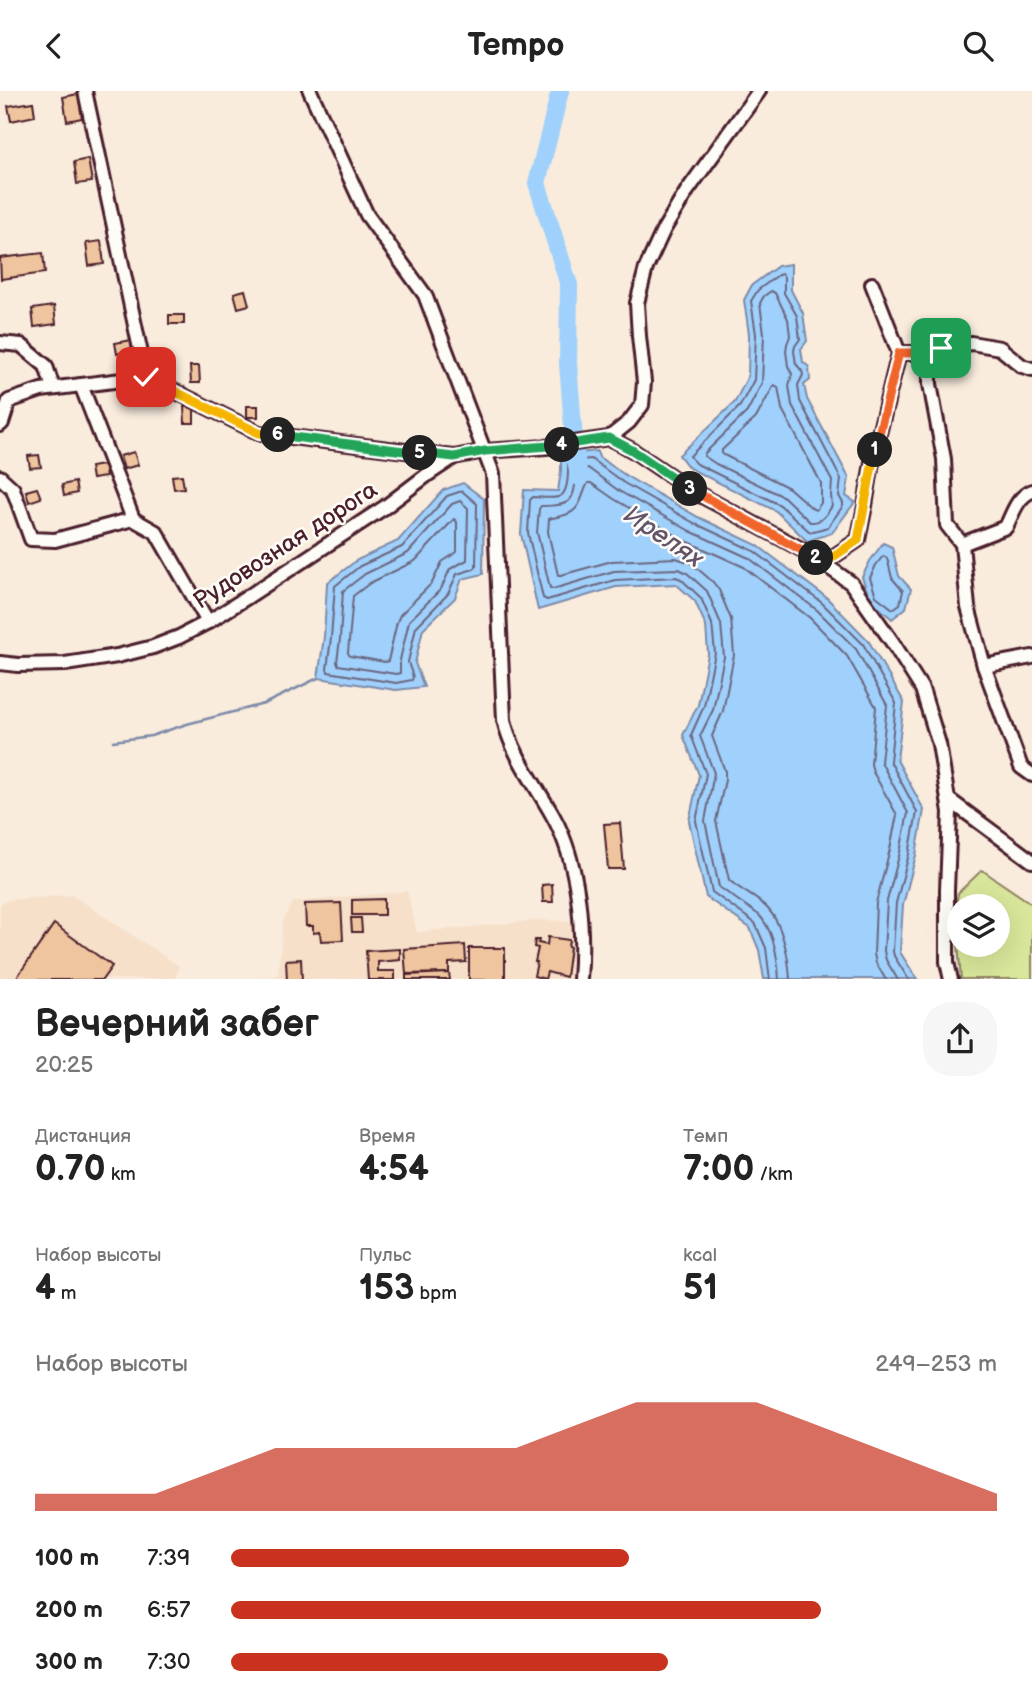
<!DOCTYPE html>
<html lang="ru">
<meta charset="utf-8">
<style>
body{margin:0;font-family:"Balsamiq Sans",sans-serif;background:#f6f6f6;color:#222;height:100vh;display:flex;flex-direction:column;font-size:26px;white-space:nowrap}
*{box-sizing:border-box;margin:0}
p{font-size:23px;color:#767676}
.icon{flex:none;width:38px;height:38px;fill:none;stroke:currentColor;stroke-width:2;stroke-linecap:round;stroke-linejoin:round}
.map{position:relative;height:888px;overflow:hidden}
.drawer{display:flex;flex-direction:column;background:#fff;flex:1}
.drawer>*{flex:none}
.tools{position:absolute;left:947px;top:803px;display:grid;gap:14px}
.tools a{display:grid;place-items:center;width:63px;height:63px;border-radius:50%;background:#fff;box-shadow:0 7px 28px #0002;font-size:35px}
.pin{position:absolute;display:grid;place-items:center;width:60px;height:60px;color:#fff;margin:-30px;border-radius:14px;box-shadow:0 4px 10px #0006}
.km{position:absolute;width:35px;height:35px;margin:-18px;border-radius:50%;background:#222;color:#fff;font-size:19px;line-height:35px;text-align:center}
.round{display:grid;place-items:center;flex:none;width:74px;height:74px;border-radius:28px;background:#f6f6f6}
.summary{display:flex;align-items:center;justify-content:space-between;height:119px;padding:0 35px}
h1{font-size:38px;font-weight:700;line-height:52px}
.stats{display:grid;grid-template-columns:repeat(3,1fr);gap:10px;height:119px;padding:7px 35px}
.stats div{display:grid;align-content:center}
.stats b{font-size:35px;font-weight:700}
.stats small{font-size:19px;font-weight:400}
.stats p{font-size:19px}
.chart{height:196px;padding:14px 35px}
.chart p{display:flex;justify-content:space-between}
.chart svg{width:100%;height:126px;margin-top:7px;fill:#c8321e;opacity:.7}
ul{padding:0 35px;list-style:none;font-size:23px}
li{display:grid;grid-template-columns:112px 84px 1fr;align-items:center;height:52px}
li i{height:18px;border-radius:9px;background:#c8321e}
header{display:flex;justify-content:space-between;align-items:center;height:91px;padding:0 35px;background:#fff;font-size:32px;font-weight:700}
.map>svg:first-child{display:block}
.built{fill:#f6e0ca}
.green{fill:#d8e79b;stroke:#918363;stroke-width:2;fill-rule:evenodd}
.water{fill:#9fd1fc;stroke:#7d8aa8;stroke-width:2}
.lines{fill:none;stroke-linecap:round;stroke-linejoin:round}
.shore{stroke:#6c667f;stroke-width:2}
.stream{stroke:#7d8aa8;stroke-width:2.5}
.river{stroke:#9fd1fc;stroke-width:18}
.building{fill:#efc59f;stroke:#4a1f2b;stroke-width:2}
.minor-casing{stroke:#4a1f2b;stroke-width:18}
.minor{stroke:#fdfcf7;stroke-width:12}
.split-1-casing{stroke:#fff;stroke-width:14}
.split-2-casing{stroke:#fff;stroke-width:14}
.split-3-casing{stroke:#fff;stroke-width:14}
.split-4-casing{stroke:#fff;stroke-width:14}
.split-5-casing{stroke:#fff;stroke-width:14}
.split-6-casing{stroke:#fff;stroke-width:14}
.split-7-casing{stroke:#fff;stroke-width:14}
.split-1{stroke:#f0652b;stroke-width:9}
.split-2{stroke:#f5b400;stroke-width:9}
.split-3{stroke:#f0652b;stroke-width:9}
.split-4{stroke:#22a559;stroke-width:9}
.split-5{stroke:#22a559;stroke-width:9}
.split-6{stroke:#22a559;stroke-width:9}
.split-7{stroke:#f5b400;stroke-width:9}
.labels{text-anchor:middle;stroke-width:5;stroke-linejoin:round;paint-order:stroke}
.street-label{font-size:24px;fill:#4a1f2b;stroke:#fdfcf7}
.water-label{font-size:26px;font-style:italic;fill:#64546a;stroke:#fdfcf7}
</style>
<header><svg class="icon" aria-label="back" viewBox="0 0 24 24"><path d="M15 5l-7 7 7 7"/></svg>Tempo<svg class="icon" aria-label="search" viewBox="0 0 24 24"><circle cx="10" cy="10" r="6"/><path d="M15 15l6 6"/></svg></header>
<div class="map">
<svg width="1032" height="889" viewBox="0 0 1032 889">
<rect width="100%" height="100%" fill="#f9ecdd"/>
<filter id="ink" filterUnits="userSpaceOnUse"><feTurbulence type="fractalNoise" baseFrequency=".0143" numOctaves="2"/><feDisplacementMap in="SourceGraphic" scale="14" xChannelSelector="R" yChannelSelector="G"/><feConvolveMatrix kernelMatrix="1 2 1 2 8 2 1 2 1" color-interpolation-filters="sRGB"/></filter>
<g filter="url(#ink)">
<g class="built">
<path d="M407 800 417 841 541 829 574 831 570 888 244 889 278 885 283 830 293 811Z"/>
<path d="M72 804 179 875 175 888H0V813L8 809Z"/>
</g>
<path class="green" d="M982 779 1032 813V888H961L955 819 958 802ZM959 816H998V854H959Z"/>
<g class="water">
<path d="M791 173V199L803 222 807 250 801 258 803 271 809 276 810 289 804 294 807 308 849 387 846 405 855 411 832 442 807 450 776 420 689 377 679 364 735 311 748 285 749 243 744 209 752 194 778 175Z"/>
<path d="M597 360 599 366 628 386 698 426 757 454 827 507 868 549 904 611 897 669 924 719 916 764 903 814 900 861 917 888H764L759 859 750 837 706 806 689 730 699 684 683 644 698 614 708 563 706 535 695 510 676 493 616 496 538 519 521 443 524 399 558 400 561 380V364Z"/>
<path d="M463 392 484 408 483 483 462 488 455 507 423 538 415 572 424 596 396 599 318 587 324 546 327 492 357 469 398 450 443 399Z"/>
<path d="M883 452 892 456 899 485 911 498 906 517 892 528 870 509 862 486 870 470Z"/>
</g>
<g class="lines">
<g class="shore">
<path d="M782 183 784 186V202L797 225 800 248 795 255 794 260 796 273 802 280 803 284 798 294 800 310 841 388 839 405 843 412V415L828 436 810 441 780 414 695 372 690 365 740 315 754 289 756 243 751 210 758 199 778 184Z"/>
<path d="M771 200 775 202 788 228 790 245 787 253 786 260 788 275 792 283 789 295 792 314 832 390 831 404 832 415C826 424 822 432 810 431L784 406 716 373 704 365 705 362 747 321 762 292 764 243 760 212 764 205Z"/>
<path d="M774 294 778 296 782 318 821 392V412L816 419 813 418 789 397 722 363V359L756 327Z"/>
<path d="M462 400 477 413 476 476 474 478 457 483 448 503 416 536 408 571 413 586 412 589 396 592 328 581 327 578 331 547 335 495 360 475 402 456 447 405Z"/>
<path d="M460 410 468 417 467 469 450 478 441 498 409 530 400 569V582L396 583 338 574 337 571 340 548 343 500 365 483 408 462 452 413Z"/>
<path d="M454 428 457 431V461L442 471 432 492 400 524 397 531 388 570 385 571 350 565 348 562 353 505 370 492 415 470Z"/>
<path d="M883 465 887 467 892 487 903 500 900 513 893 518 876 505 870 487 876 474Z"/>
<path d="M770 889 766 857 755 832 712 801 696 730 706 683 691 644 704 615 715 562 712 533 701 507 681 488 676 486 615 489 547 509 543 507 528 442 530 409 533 406C541 406 551 408 558 406 569 403 568 382 568 373L570 370 591 368 624 392 694 432 754 460 822 512 863 553 896 612 890 670 917 721 909 763 896 812 893 860 894 865 909 889"/>
<path d="M779 889C778 868 774 840 759 824L719 796 705 730 714 682 700 645 713 619 724 566 721 533 707 500 687 482 679 478 614 480 553 498 550 497 537 441 539 418 541 415C574 415 573 410 577 380L579 378 588 377 619 400 690 440 749 467 817 519 856 558 887 614 881 671 908 722 900 761 887 810 884 860 886 869 898 889"/>
<path d="M790 889C789 868 783 835 769 819 759 807 741 800 729 789L716 730 725 689V680L712 645 723 620 734 564 731 528 719 499 713 491 691 472 676 467 612 470 561 484H558L548 441 549 428C554 426 559 426 565 424 582 419 581 404 588 392H591L614 408 684 449 744 476 810 527 847 565 876 616 871 673 873 681 897 724 890 758 876 812 874 863 876 872 886 889"/>
</g>
<path class="stream" d="M113 650 151 645 187 633 264 613 318 587"/>
<path class="river" d="M560 0 537 92 569 194 568 272 575 362 579 386"/>
</g>
<g class="building">
<path d="M78 3 82 27 67 30 63 6Z"/>
<path d="M33 11 35 25 11 30 8 15Z"/>
<path d="M88 68 92 91 77 93 74 71Z"/>
<path d="M101 150 104 173 89 175 86 152Z"/>
<path d="M43 162 45 182 1 188 0 167Z"/>
<path d="M245 199 249 214 238 217 234 202Z"/>
<path d="M54 215 56 233 34 236 32 218Z"/>
<rect x="169" y="224" width="15" height="9"/>
<path d="M132 249 137 276 128 277 125 261 117 263 115 252Z"/>
<path d="M190 275H199L200 292H191Z"/>
<rect x="247" y="315" width="11" height="11"/>
<path d="M184 316H194V332H185Z"/>
<path d="M134 361 138 374 124 378 120 365Z"/>
<path d="M39 364 41 376 30 377 28 365Z"/>
<path d="M104 374 106 386 92 388 90 376Z"/>
<path d="M182 384 184 397 174 398 172 385Z"/>
<path d="M75 391 77 402 64 405 62 394Z"/>
<path d="M37 397 41 407 29 411 26 400Z"/>
<path d="M620 732 624 778H608L604 733Z"/>
<path d="M552 793 553 811H543L542 794Z"/>
<path d="M384 808V824H352V809Z"/>
<path d="M341 812 343 849 321 850 320 841 313 842V835H306L305 813Z"/>
<path d="M351 827H361L362 841H352Z"/>
<path d="M54 833 112 875 102 889H15Z"/>
<path d="M548 846 569 849 568 856H570L566 886 547 881 545 888 534 885 537 871H535L538 857 534 856 535 849H539L538 852 547 854Z"/>
<path d="M465 854 466 871 449 872V882L406 883 404 858Z"/>
<rect x="469" y="857" width="36" height="32"/>
<path d="M400 858V869L378 871V880H395V889H368L366 860Z"/>
<path d="M301 868 302 889H287L286 869Z"/>
<path d="M449 882 450 889H406V884Z"/>
</g>
<g class="lines">
<g class="minor-casing">
<g id="minor">
<path d="M85 0 146 286"/>
<path d="M310 0 367 124 425 204 493 383 504 629C512 664 536 694 553 725 579 772 584 836 580 889"/>
<path d="M0 252 21 254 46 275 53 297"/>
<path d="M930 261V293L944 368 947 434 962 453 968 516 984 575 1021 676 1032 684"/>
<path d="M899 262H925L941 257 971 252 1000 257 1022 275 1032 278"/>
<path d="M81 294 133 428"/>
<path d="M0 334 2 332 9 310 41 299 146 286 259 342 454 366"/>
<path d="M609 347 632 359 691 399 810 463 851 492 893 552 922 598 939 653 950 721 947 799V871L951 889"/>
<path d="M0 386 13 398 31 448 55 449 133 428 156 441 208 531"/>
<path d="M962 453 1006 436C1013 422 1017 406 1032 400"/>
<path d="M824 472 858 449 865 415 872 371 899 262 872 193"/>
<path d="M0 572 18 574 65 573 117 565 153 556 179 546 208 531 246 507 385 416 427 384 454 366 485 360 546 356 609 347 629 331 642 314 644 291 639 245 637 212 646 177 664 138 687 100 759 0"/>
<path d="M984 575 1032 566"/>
<path d="M948 708 1032 770"/>
</g>
</g>
<use href="#minor" class="minor"/>
</g>
</g>
<g class="lines" filter="url(#ink)">
<g class="split-1-casing">
<path id="split-1" d="M875 359 899 262H925L941 257"/>
</g>
<g class="split-2-casing">
<path id="split-2" d="M816 467 824 472 858 449 875 359"/>
</g>
<g class="split-3-casing">
<path id="split-3" d="M690 398 816 467"/>
</g>
<g class="split-4-casing">
<path id="split-4" d="M562 354 609 347 632 359 690 398"/>
</g>
<g class="split-5-casing">
<path id="split-5" d="M420 362 454 366 485 360 562 354"/>
</g>
<g class="split-6-casing">
<path id="split-6" d="M278 344 420 362"/>
</g>
<g class="split-7-casing">
<path id="split-7" d="M146 286 259 342 278 344"/>
</g>
<use href="#split-1" class="split-1"/>
<use href="#split-2" class="split-2"/>
<use href="#split-3" class="split-3"/>
<use href="#split-4" class="split-4"/>
<use href="#split-5" class="split-5"/>
<use href="#split-6" class="split-6"/>
<use href="#split-7" class="split-7"/>
</g>
<g class="labels">
<g class="street-label">
<text transform="translate(285 454) rotate(-33)" y="8">Рудовозная дорога</text>
</g>
<g class="water-label">
<text transform="translate(664 445) rotate(34)" y="9">Ирелях</text>
</g>
</g>
</svg>
<div class="tools">
<a><svg class="icon" aria-label="layers" viewBox="0 0 24 24"><path d="M12 4l9 5-9 5-9-5zM3 14l9 5 9-5"/></svg></a>
</div>
<div class="pin" style="left:941px;top:257px;background:#1e9e55"><svg class="icon" aria-label="arrive" viewBox="0 0 24 24"><path d="M6 21V4h12l-3 4 3 4H6"/></svg></div>
<div class="pin" style="left:146px;top:286px;background:#d93025"><svg class="icon" aria-label="check" viewBox="0 0 24 24"><path d="M5 12l5 5 9-10"/></svg></div>
<b class="km" style="left:875px;top:359px">1</b>
<b class="km" style="left:816px;top:467px">2</b>
<b class="km" style="left:690px;top:398px">3</b>
<b class="km" style="left:562px;top:354px">4</b>
<b class="km" style="left:420px;top:362px">5</b>
<b class="km" style="left:278px;top:344px">6</b>
</div>
<section class="drawer">
<div class="summary"><div><h1>Вечерний забег</h1><p>20:25</p></div><a class="round"><svg class="icon" aria-label="share" viewBox="0 0 24 24"><path d="M12 15V3M7 8l5-5 5 5M5 13v7h14v-7"/></svg></a></div>
<div class="stats">
<div><p>Дистанция</p><b>0.70<small> km</small></b></div>
<div><p>Время</p><b>4:54</b></div>
<div><p>Темп</p><b>7:00<small> /km</small></b></div>
</div>
<div class="stats">
<div><p>Набор высоты</p><b>4<small> m</small></b></div>
<div><p>Пульс</p><b>153<small> bpm</small></b></div>
<div><p>kcal</p><b>51</b></div>
</div>
<div class="chart"><p><span>Набор высоты</span>249–253 m</p>
<svg viewBox="0 0 160 44" preserveAspectRatio="none"><path d="M0 44V38L10 38L20 38L30 30L40 22L50 22L60 22L70 22L80 22L90 14L100 6L110 6L120 6L130 14L140 22L150 30L160 38V44z"/></svg>
</div>
<ul>
<li><b>100 m</b>7:39<i style="width:52%"></i></li>
<li><b>200 m</b>6:57<i style="width:77%"></i></li>
<li><b>300 m</b>7:30<i style="width:57%"></i></li>
</ul>
</section>
